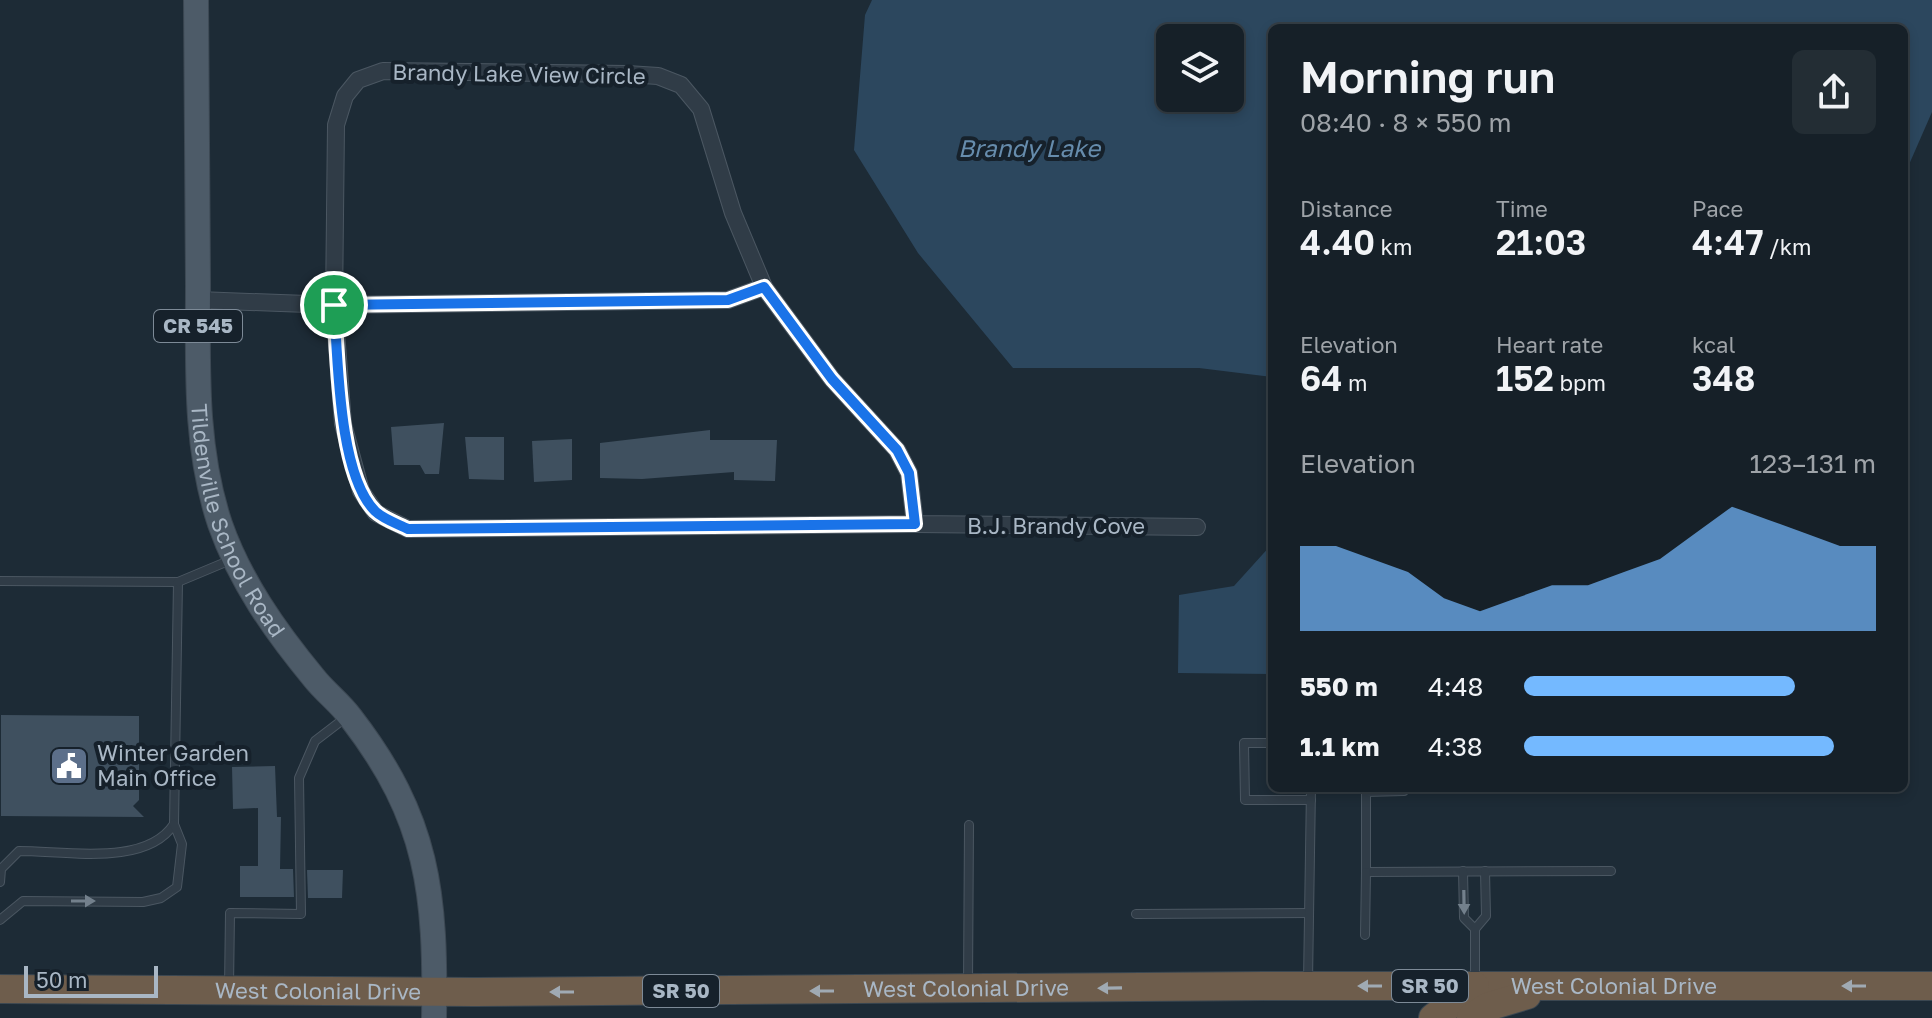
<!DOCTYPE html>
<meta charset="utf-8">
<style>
body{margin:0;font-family:"Golos Text",sans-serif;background:#232d34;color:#f1f3f6;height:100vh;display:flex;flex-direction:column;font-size:30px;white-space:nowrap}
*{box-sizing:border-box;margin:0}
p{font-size:26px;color:#9ea3a8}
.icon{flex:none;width:44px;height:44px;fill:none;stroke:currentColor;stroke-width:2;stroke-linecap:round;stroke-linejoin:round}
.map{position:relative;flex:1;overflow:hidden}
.sheet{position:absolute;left:1268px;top:24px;width:640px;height:768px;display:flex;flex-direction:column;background:#162028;border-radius:12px;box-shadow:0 4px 12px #0003,0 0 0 2px #353e45}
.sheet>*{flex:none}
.buttons{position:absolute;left:1156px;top:24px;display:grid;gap:16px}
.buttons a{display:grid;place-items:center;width:88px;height:88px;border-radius:12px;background:#162028;box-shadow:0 4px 12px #0003,0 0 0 2px #353e45;font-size:40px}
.scale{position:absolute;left:24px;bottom:20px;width:134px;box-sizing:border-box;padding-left:8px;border:4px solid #a9b7c5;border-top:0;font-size:22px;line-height:28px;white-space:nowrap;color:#a9b7c5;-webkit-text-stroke:6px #16212b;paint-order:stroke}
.pin{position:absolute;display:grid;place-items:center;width:68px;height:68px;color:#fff;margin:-34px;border:4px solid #fff;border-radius:50%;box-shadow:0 2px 8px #0007}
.round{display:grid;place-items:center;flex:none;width:84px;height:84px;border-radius:12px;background:#232d34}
.headline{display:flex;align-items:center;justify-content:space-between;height:136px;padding:0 32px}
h1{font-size:44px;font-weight:600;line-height:60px}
.stats{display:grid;grid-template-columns:repeat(3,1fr);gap:12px;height:136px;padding:8px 32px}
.stats div{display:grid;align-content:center}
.stats b{font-size:34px;font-weight:600}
.stats small{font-size:22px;font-weight:400}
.stats p{font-size:22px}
.chart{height:224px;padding:16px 32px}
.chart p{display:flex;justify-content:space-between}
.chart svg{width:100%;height:144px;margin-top:8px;fill:#74b9ff;opacity:.7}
ul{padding:0 32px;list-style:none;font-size:26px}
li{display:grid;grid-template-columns:128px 96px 1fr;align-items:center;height:60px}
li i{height:20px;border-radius:10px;background:#74b9ff}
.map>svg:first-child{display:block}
.water{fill:#2c475e;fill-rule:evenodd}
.building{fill:#3f505f}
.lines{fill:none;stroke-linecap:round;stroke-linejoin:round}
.lane-casing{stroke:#4b5762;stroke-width:10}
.street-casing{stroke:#4b5762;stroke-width:18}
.primary-casing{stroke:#3c4853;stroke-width:26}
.highway-casing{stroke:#3b4751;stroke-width:30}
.lane{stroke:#303c47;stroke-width:8}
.street{stroke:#303c47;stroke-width:16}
.primary{stroke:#4d5b68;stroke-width:24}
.highway{stroke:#6e5d4c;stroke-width:28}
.oneway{fill:#73808c}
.oneway2{fill:#a0aab3}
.route-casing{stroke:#fff;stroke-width:16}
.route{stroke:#1a73e8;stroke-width:10}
.labels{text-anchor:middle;stroke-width:8;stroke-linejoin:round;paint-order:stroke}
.shield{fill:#16212b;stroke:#7d8a97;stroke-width:2}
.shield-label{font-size:20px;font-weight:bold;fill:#a9b7c5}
.street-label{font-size:22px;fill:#a9b7c5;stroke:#16212b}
.poi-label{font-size:22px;fill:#a9b7c5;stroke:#16212b;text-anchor:start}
.water-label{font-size:24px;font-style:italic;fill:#668cac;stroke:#16212b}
</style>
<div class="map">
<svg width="1932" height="1018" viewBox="0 0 1932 1018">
<rect width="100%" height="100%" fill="#1d2b36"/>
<g class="water">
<path d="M872 0H1932V112L1904 176V28H1272V377L1199 368H1013L918 253 854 150 865 15ZM1170 38H1230V98H1170Z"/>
<path d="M1272 544V674L1178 673 1179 595 1234 586Z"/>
</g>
<g class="building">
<path d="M444 423 439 474H425L420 465H394L391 427Z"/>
<path d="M710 430V440H777L775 481 734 480V472L642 479 600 478V443Z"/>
<path d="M465 437H504V480L469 479Z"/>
<path d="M572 439V480L534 482 532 441Z"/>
<path d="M1 715 139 716V800L133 806 144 817 1 816Z"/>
<path d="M275 766 277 817H281L280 869H293L294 897H240V866H258V808L233 809 232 767Z"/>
<path d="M307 870H343L342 898H308Z"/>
</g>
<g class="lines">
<g class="lane-casing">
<g id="lane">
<path d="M0 581 178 582 174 824C146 867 66 851 19 851L1 869 0 882"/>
<path d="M178 582 233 559"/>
<path d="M1272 743H1244L1245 800H1311"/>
<path d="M1404 791 1366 792V872L1611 871"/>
<path d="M1463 871 1464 918 1475 929"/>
<path d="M1136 914 1309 913"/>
<path d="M0 920 23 901 143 902 161 898 177 887 182 844 174 824"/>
<path d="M1365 935 1366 872"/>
<path d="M1308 981 1311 788"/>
<path d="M1475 982V929L1486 916 1485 871"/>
<path d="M968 985 969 825"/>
<path d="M229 987 230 913 301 914 299 778 315 741 345 718"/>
</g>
</g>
<g class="street-casing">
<g id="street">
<path d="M198 300 334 305 728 300 764 287"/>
<path d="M915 524 909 473 897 450 832 379 764 287 733 213 701 109 681 85 658 76 627 74 383 71 358 80 345 96 336 125 334 305 343 424 361 491 376 513 408 529 915 524 1197 527"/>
</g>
</g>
<g class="primary-casing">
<g id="primary">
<path id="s1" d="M196 0C197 95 197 190 198 284 198 365 194 446 220 524 240 581 275 631 314 678 325 692 340 703 351 718 429 819 436 894 434 1018"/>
</g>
</g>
<g class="highway-casing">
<g id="highway">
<path id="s2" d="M0 989 475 992 1264 986H1932"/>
<path d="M1433 1018 1475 986"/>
<path d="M1471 1018 1487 1007 1527 995"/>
</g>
</g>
<use href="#lane" class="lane"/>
<use href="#street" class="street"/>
<use href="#primary" class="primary"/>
<use href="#highway" class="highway"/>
</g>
<defs><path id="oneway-solid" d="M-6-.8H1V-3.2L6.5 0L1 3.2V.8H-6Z" transform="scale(2)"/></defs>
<g class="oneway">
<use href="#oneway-solid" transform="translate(83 901)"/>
<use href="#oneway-solid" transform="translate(1464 902) rotate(89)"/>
</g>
<g class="oneway2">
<use href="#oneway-solid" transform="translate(1370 986) rotate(-180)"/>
<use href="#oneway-solid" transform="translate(1854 986) rotate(-180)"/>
<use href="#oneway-solid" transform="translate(1110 988) rotate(179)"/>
<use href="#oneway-solid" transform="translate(822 991) rotate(180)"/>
<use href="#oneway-solid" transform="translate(562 992) rotate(180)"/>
</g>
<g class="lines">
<g class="route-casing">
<path id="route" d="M764 287 832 379 897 450 909 473 915 524 408 529C398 524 383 519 375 511 338 474 338 357 334 305L728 300Z"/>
</g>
<use href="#route" class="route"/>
</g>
<defs>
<g id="civic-square" transform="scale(2)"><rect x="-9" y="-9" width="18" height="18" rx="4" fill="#5c6f8a" stroke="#16212b"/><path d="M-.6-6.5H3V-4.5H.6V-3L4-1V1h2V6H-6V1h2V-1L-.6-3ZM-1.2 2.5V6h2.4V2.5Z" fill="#fff"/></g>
</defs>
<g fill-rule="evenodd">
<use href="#civic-square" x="69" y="766"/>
</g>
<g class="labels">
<g class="shield">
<rect x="154" y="310" width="88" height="32" rx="6"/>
<rect x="1392" y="970" width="76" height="32" rx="6"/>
<rect x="643" y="975" width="76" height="32" rx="6"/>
</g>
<g class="shield-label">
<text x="198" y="333">CR 545</text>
<text x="1430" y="993">SR 50</text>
<text x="681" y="998">SR 50</text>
</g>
<g class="street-label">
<text transform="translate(519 74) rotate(1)" y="8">Brandy Lake View Circle</text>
<text dy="8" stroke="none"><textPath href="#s1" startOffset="528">Tildenville School Road</textPath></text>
<text x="1056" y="534">B.J. Brandy Cove</text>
<text dy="8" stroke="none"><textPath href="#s2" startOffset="1614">West Colonial Drive</textPath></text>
<text dy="8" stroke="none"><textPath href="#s2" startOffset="966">West Colonial Drive</textPath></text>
<text dy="8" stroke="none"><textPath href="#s2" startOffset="318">West Colonial Drive</textPath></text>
</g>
<g class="poi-label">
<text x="97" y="761">Winter Garden<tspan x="97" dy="25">Main Office</tspan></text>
</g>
<g class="water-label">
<text x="1029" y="157">Brandy Lake</text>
</g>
</g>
</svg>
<div class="buttons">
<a><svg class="icon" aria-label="layers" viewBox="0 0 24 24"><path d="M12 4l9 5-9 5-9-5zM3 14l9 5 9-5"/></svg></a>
</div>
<div class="scale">50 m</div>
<div class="pin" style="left:334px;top:305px;background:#1e9e55"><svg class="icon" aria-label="arrive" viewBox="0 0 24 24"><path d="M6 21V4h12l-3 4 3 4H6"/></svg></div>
<section class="sheet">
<div class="headline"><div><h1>Morning run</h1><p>08:40 · 8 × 550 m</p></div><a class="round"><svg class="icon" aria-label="share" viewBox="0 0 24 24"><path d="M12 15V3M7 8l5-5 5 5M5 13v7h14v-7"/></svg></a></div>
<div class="stats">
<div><p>Distance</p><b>4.40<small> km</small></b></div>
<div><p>Time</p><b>21:03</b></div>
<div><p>Pace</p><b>4:47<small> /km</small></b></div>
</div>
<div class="stats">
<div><p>Elevation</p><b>64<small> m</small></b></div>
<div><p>Heart rate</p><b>152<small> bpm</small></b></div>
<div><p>kcal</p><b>348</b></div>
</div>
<div class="chart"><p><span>Elevation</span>123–131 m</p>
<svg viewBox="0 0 160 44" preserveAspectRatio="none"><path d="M0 44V18L10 18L20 22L30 26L40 34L50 38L60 34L70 30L80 30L90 26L100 22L110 14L120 6L130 10L140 14L150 18L160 18V44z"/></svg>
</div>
<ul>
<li><b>550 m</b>4:48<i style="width:77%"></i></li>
<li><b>1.1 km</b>4:38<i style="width:88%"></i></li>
</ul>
</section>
</div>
